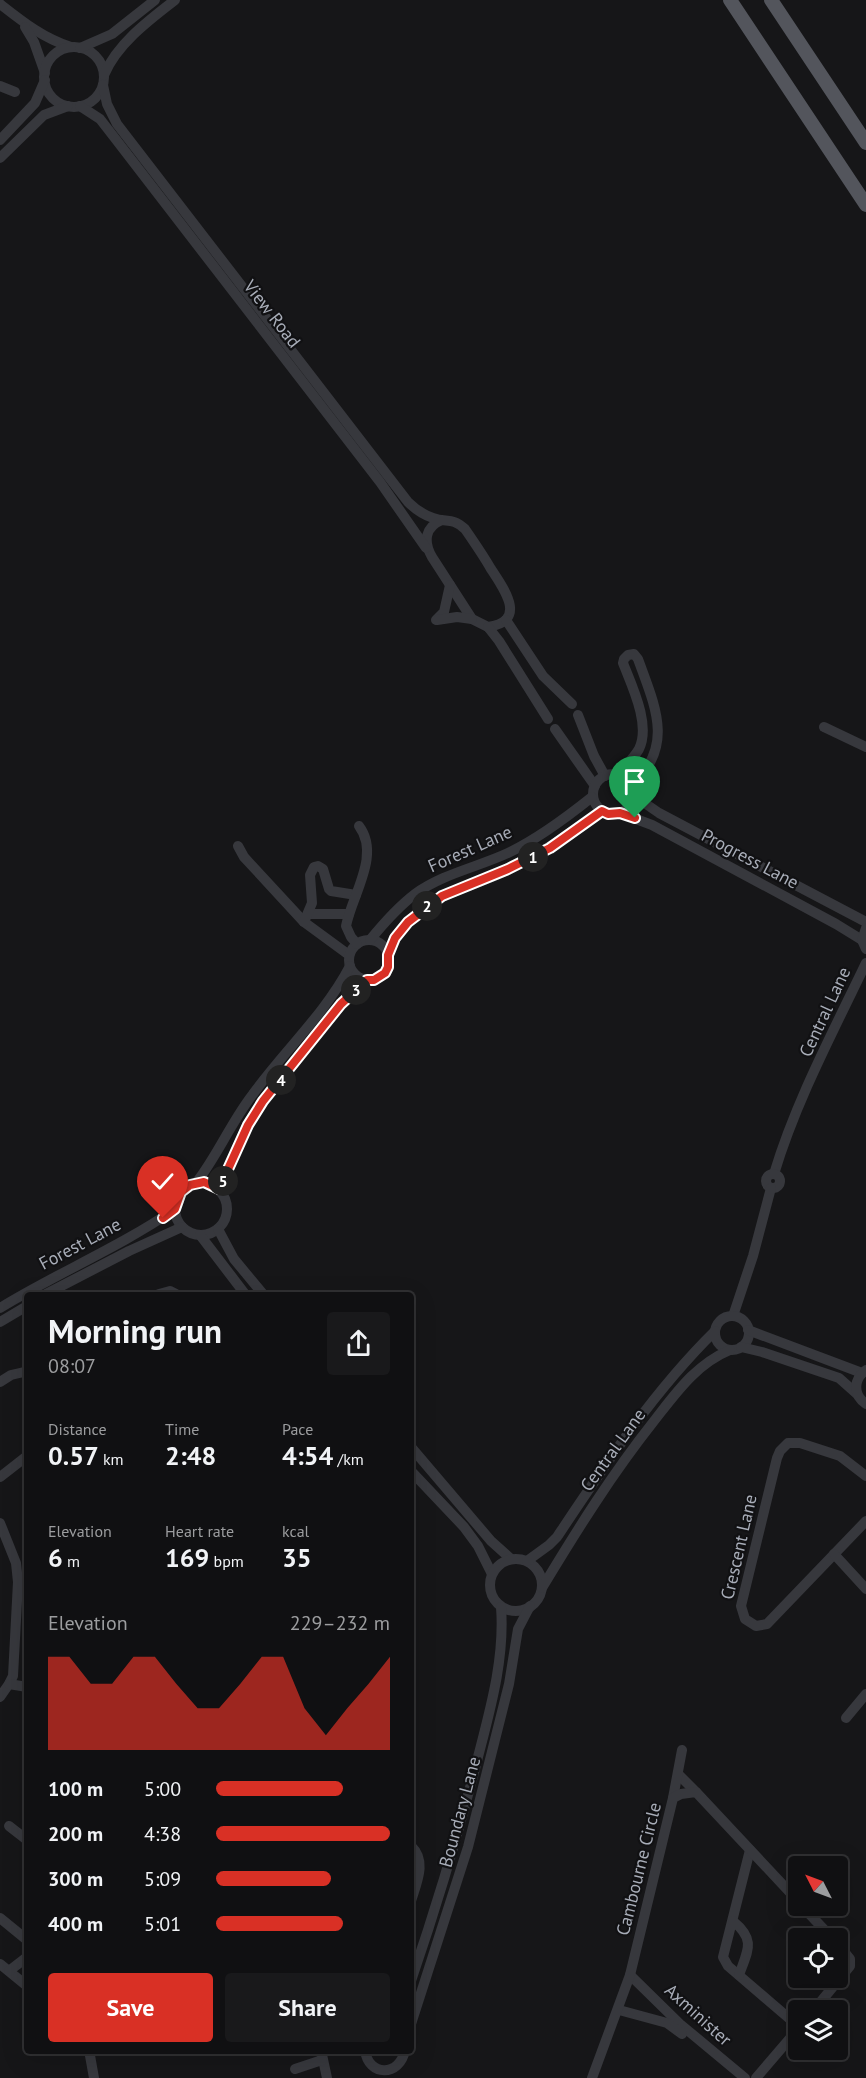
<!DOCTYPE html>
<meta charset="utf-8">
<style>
body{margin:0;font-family:"PT Sans",sans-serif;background:#19191b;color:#f1f3f6;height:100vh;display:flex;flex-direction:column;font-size:22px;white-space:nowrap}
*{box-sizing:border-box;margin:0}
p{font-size:20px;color:#9c9d9f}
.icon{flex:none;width:33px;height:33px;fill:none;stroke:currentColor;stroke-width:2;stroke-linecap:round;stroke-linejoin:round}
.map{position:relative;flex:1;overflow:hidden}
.details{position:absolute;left:24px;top:1292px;width:390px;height:762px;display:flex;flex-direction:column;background:#101012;border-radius:6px;box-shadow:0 6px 24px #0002,0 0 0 2px #303032}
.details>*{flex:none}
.needle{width:39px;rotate:312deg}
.tools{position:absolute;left:788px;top:1856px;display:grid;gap:12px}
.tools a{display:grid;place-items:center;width:60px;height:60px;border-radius:6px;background:#101012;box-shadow:0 6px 24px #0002,0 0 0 2px #303032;font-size:30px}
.pin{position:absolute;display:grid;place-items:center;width:51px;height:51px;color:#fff;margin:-62px -26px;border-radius:50% 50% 50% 0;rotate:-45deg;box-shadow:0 0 6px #0007}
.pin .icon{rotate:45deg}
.km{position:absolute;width:30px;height:30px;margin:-15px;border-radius:50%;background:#222;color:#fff;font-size:16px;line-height:30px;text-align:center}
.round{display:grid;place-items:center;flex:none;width:63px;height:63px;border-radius:6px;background:#19191b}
.head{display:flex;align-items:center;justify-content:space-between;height:102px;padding:0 24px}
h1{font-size:33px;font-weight:600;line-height:45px}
.figures{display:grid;grid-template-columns:repeat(3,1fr);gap:9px;height:102px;padding:6px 24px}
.figures div{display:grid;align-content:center}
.figures b{font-size:26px;font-weight:600}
.figures small{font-size:16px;font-weight:400}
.figures p{font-size:16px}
.chart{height:168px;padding:12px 24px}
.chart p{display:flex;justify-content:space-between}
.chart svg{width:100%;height:108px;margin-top:6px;fill:#d93025;opacity:.7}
.primary-button{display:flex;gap:12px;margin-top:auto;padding:12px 24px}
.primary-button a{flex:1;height:69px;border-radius:6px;background:#d93025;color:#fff;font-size:24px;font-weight:600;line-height:69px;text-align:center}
.primary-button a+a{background:#19191b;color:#f1f3f6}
ul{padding:0 24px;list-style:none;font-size:20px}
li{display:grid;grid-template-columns:96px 72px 1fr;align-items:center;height:45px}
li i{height:15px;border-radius:8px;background:#d93025}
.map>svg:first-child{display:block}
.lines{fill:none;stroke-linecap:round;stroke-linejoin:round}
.minor{stroke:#37383d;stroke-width:10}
.major{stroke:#53555c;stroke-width:14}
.route-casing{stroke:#fff;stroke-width:12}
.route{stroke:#d93025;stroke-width:8}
.labels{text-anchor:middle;stroke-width:4.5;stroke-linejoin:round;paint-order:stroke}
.street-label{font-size:18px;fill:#a8adb8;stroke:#111113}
</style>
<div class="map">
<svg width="866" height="2078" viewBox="0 0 866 2078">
<rect width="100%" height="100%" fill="#161618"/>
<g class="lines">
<g class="minor">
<path d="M0 4C23 22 43 38 71 47"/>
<path d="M25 27 34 42 45 73"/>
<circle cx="74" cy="77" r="30"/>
<path d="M80 48 112 34 155 0"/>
<path d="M104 75C117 44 149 20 175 0"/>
<path d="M103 85 107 104 117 124 408 502C415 509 424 515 433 518 447 523 452 517 465 529 474 542 483 555 491 569 504 589 528 621 488 627L472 619 432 557C423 541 425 527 442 520"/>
<path d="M0 86 15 92"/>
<path d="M80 106 100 119 114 137 380 482 426 548"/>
<path d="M0 140 35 103 45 80"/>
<path d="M0 158 44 115 68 106"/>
<path d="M436 620 444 612 450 585"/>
<path d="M437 620 457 617 472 619"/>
<path d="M506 620 543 676 572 704"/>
<path d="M488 627 499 641 548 719"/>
<path d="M578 715 594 756 605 776"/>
<path d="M824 727 866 747"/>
<path d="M555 729 595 786"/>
<circle cx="613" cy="794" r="20"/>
<path d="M618 775C625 766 634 758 639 749 651 725 632 686 623 663L624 659 628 655 634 654 638 659C655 706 675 746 632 785"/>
<path d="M633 795 659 813 866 922"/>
<path d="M620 813 652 825 836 924 862 940"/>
<path d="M238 846 244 857 304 922 349 955"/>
<path d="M309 914H349"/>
<path d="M304 922 312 903 310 875 314 867 318 866 323 869 329 889 331 891 356 895"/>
<path d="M866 928 862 940 866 949"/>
<circle cx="369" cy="960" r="20"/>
<path d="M370 940C383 924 398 907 415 894 442 874 478 867 508 853 538 839 567 817 592 797"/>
<path d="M357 944 351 937 346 926C352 895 381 855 359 826"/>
<path d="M388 955C411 894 463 893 512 868 544 851 573 833 602 811"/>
<path d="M774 1174C796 1101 833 1032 866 963"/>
<circle cx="773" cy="1181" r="7"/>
<circle cx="201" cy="1209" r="26"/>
<path d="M196 1183C218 1155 231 1122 253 1094 284 1051 325 1014 350 966"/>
<path d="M219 1189 247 1125 263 1101 341 1004 367 980"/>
<path d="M218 1229 234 1259 263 1294"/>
<path d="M200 1235 245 1294"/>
<path d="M46 1294 129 1251 182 1227"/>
<path d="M159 1294 170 1291 176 1294"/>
<path d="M0 1308C57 1273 120 1247 175 1209"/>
<path d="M733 1316 753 1256 771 1188"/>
<circle cx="732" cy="1333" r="17"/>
<path d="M0 1322 27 1306"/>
<path d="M748 1330 862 1373"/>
<path d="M741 1347 762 1352 839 1378 857 1394"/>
<path d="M866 1370C853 1379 853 1395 866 1404"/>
<path d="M0 1382 11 1375 24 1372"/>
<path d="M411 1447 491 1541 511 1559"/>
<path d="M411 1471 464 1527 478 1546 492 1574"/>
<path d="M866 1476 840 1456 800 1443H788L780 1451 777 1458 741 1606 745 1619 756 1626 767 1624 866 1521"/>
<path d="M0 1477 27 1456"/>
<path d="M0 1523 16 1563 18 1582 13 1676 9 1684 0 1697"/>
<path d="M834 1554 866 1589"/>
<circle cx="516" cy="1585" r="26"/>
<path d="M527 1561 549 1545 557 1537C605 1465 653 1392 715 1331"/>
<path d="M542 1588C577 1530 612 1474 654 1421 676 1393 696 1364 730 1350"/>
<path d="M9 1684 27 1687"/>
<path d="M846 1718 866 1694"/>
<path d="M678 1774 696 1792"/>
<path d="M673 1798 682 1750"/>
<path d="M9 1826 27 1840"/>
<path d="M411 1846C427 1861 417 1882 411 1901"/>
<path d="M750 1850 723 1957 728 1966 798 2026"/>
<path d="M801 1905 832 1938"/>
<path d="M0 1918 27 1940"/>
<path d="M733 1921C756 1940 748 1950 739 1975"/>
<path d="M0 1964 27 1986"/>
<path d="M9 1971 27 1957"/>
<path d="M630 1975 680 2024 745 2078"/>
<path d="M411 1981C436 1908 458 1835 477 1761 490 1710 505 1659 501 1607"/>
<path d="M619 2010 667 2023 682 2034"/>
<path d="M814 2010 850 1966V1959L837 1943"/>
<path d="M411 2024 468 1847 509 1684 518 1629 530 1606"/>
<path d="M89 2050 94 2078"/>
<path d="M321 2050 327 2078"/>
<path d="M365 2050C368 2077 400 2077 405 2050"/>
<path d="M295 2069 322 2060"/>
<path d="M592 2078 630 1975 673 1798 681 1794 696 1792 798 1901"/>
<path d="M756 2078 798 2029"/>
</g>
<g class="major">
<path d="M730 0 866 205"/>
<path d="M771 0 866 143"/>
</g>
</g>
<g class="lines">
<g class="route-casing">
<path id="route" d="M163 1218 175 1209 181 1192 190 1185 204 1182 219 1189 248 1125 263 1101 341 1004 367 980H374L385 973 388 967V955L395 938 408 922 442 896 508 869 550 848 602 811 608 814 620 813 635 818"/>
</g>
<use href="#route" class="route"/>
</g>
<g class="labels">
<g class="street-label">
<text transform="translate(272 314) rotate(52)" y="6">View Road</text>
<text transform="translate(470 849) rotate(-24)" y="6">Forest Lane</text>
<text transform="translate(750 859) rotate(28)" y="6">Progress Lane</text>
<text transform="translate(825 1012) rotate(-65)" y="6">Central Lane</text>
<text transform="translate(80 1244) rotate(-28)" y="6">Forest Lane</text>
<text transform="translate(613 1450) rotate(-54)" y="6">Central Lane</text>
<text transform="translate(739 1547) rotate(-77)" y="6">Crescent Lane</text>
<text transform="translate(460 1812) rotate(-75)" y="6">Boundary Lane</text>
<text transform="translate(639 1869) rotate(-76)" y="6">Cambourne Circle</text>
<text transform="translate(698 2015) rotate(42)" y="6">Axminister</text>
</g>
</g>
</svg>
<div class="tools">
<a><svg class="needle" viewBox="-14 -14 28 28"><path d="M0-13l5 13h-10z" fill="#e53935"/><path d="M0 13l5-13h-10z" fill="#9c9d9f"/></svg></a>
<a><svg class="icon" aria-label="locate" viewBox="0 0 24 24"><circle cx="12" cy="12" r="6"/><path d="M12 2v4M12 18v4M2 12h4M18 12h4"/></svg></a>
<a><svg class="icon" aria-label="layers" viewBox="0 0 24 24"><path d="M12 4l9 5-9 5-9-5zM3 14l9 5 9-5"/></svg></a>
</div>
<div class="pin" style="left:635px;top:818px;background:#1e9e55"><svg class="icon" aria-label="arrive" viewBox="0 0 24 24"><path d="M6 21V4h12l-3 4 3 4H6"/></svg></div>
<div class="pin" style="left:163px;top:1218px;background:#d93025"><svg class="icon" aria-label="check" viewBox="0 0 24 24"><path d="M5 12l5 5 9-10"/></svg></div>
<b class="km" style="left:533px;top:857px">1</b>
<b class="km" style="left:427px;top:906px">2</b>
<b class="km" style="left:356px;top:990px">3</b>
<b class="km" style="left:281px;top:1080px">4</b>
<b class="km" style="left:223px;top:1181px">5</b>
<section class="details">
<div class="head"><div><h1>Morning run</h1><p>08:07</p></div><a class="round"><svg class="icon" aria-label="share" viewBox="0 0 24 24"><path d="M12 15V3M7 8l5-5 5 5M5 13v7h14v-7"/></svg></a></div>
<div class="figures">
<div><p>Distance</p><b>0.57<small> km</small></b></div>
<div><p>Time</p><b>2:48</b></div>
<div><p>Pace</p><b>4:54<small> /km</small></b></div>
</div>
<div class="figures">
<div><p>Elevation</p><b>6<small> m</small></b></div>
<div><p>Heart rate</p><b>169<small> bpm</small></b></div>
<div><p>kcal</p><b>35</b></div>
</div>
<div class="chart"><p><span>Elevation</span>229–232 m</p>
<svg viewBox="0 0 160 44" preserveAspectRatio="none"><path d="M0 44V6L10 6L20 17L30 17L40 6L50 6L60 17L70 27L80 27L90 17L100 6L110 6L120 27L130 38L140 27L150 17L160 6V44z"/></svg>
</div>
<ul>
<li><b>100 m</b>5:00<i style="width:73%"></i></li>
<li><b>200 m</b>4:38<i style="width:100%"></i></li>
<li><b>300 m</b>5:09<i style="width:66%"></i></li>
<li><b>400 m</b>5:01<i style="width:73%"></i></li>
</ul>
<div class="primary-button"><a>Save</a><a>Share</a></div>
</section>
</div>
